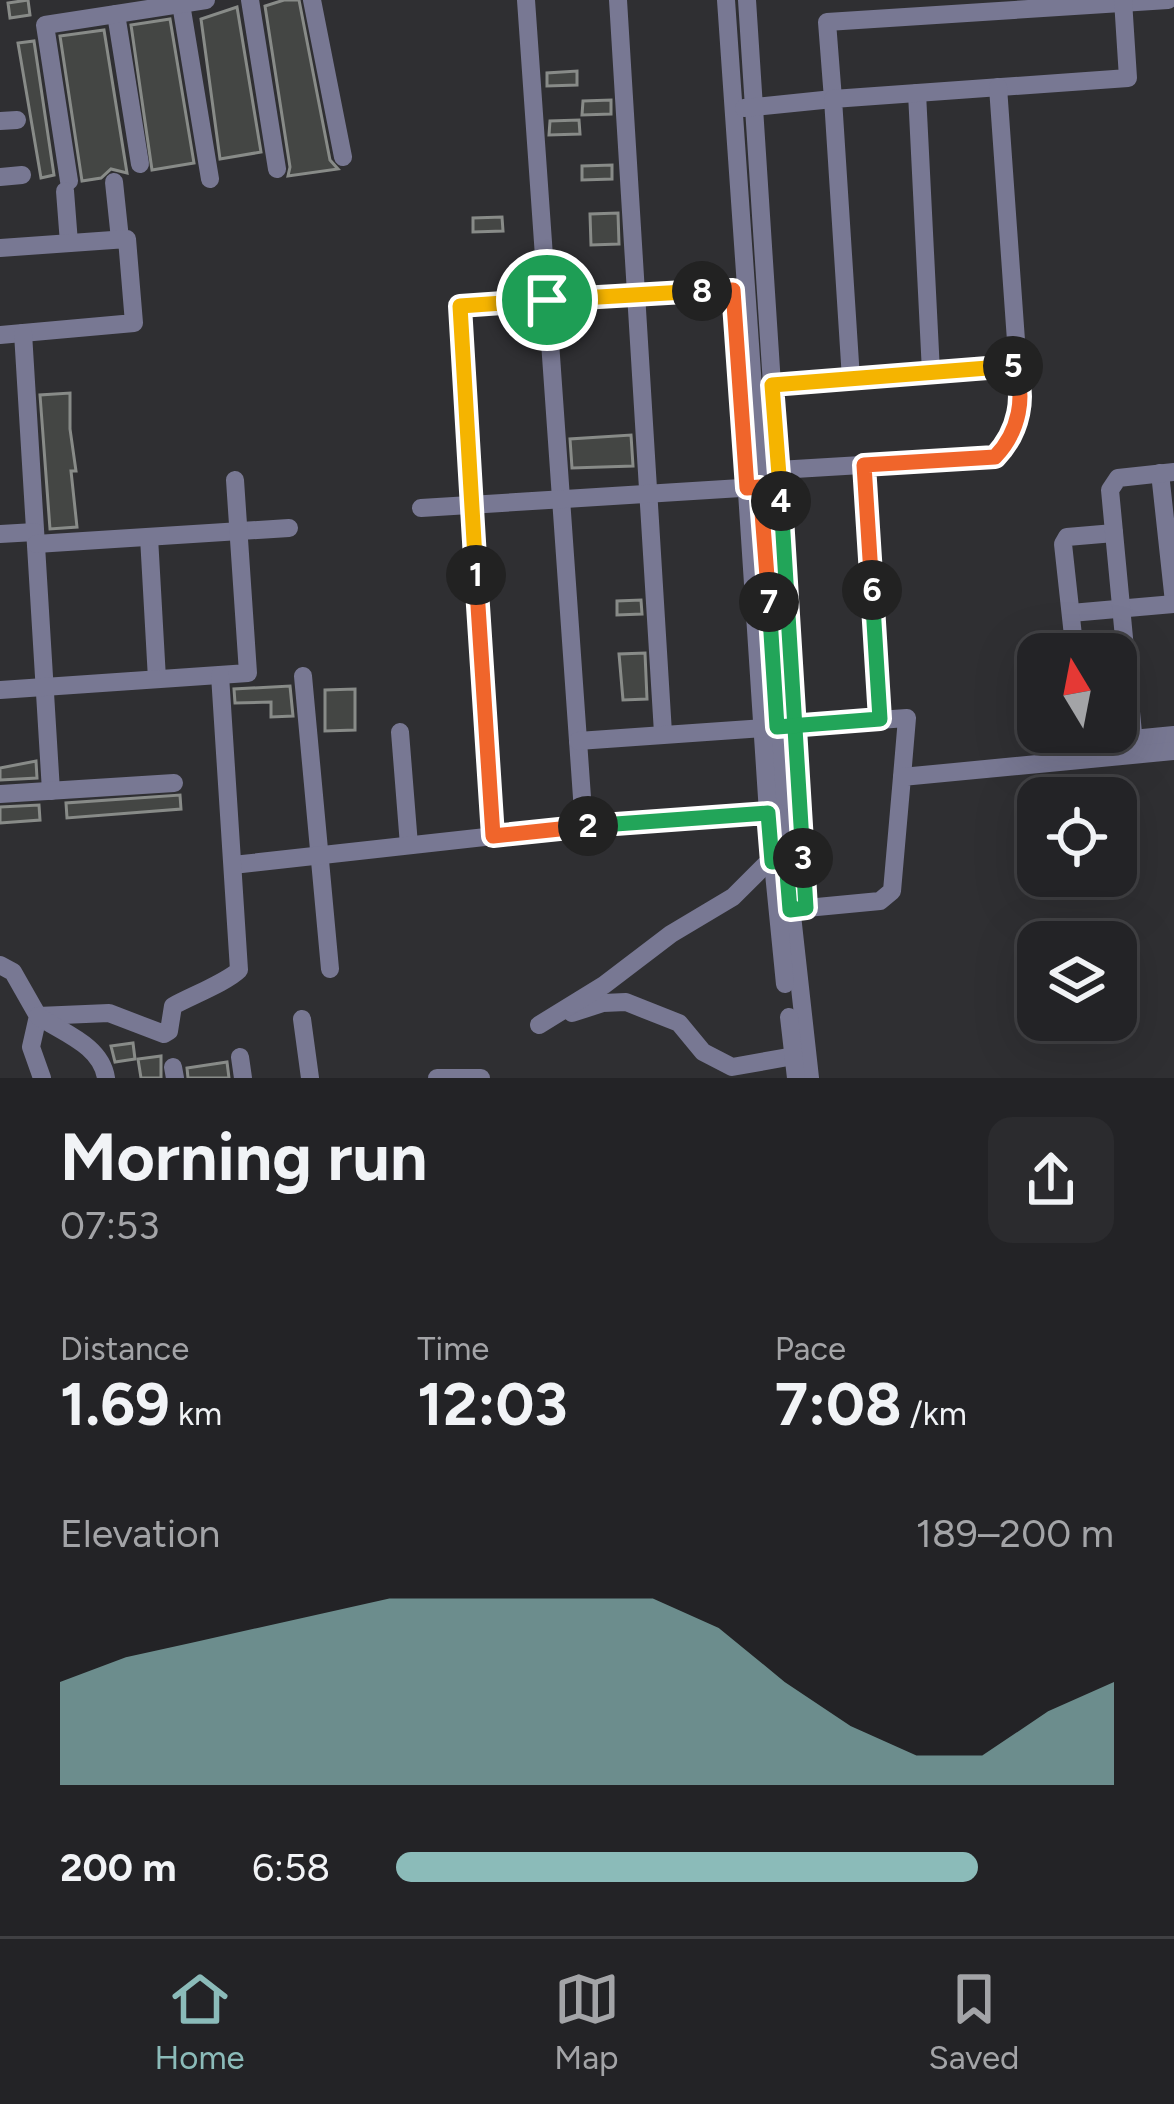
<!DOCTYPE html>
<meta charset="utf-8">
<style>
body{margin:0;font-family:Figtree,sans-serif;background:#2b2b2e;color:#f1f3f6;height:100vh;display:flex;flex-direction:column;font-size:45px;white-space:nowrap}
*{box-sizing:border-box;margin:0}
p{font-size:39px;color:#a3a4a7}
.icon{flex:none;width:66px;height:66px;fill:none;stroke:currentColor;stroke-width:2;stroke-linecap:round;stroke-linejoin:round}
.map{position:relative;height:1078px;overflow:hidden}
.panel{display:flex;flex-direction:column;background:#232326;flex:1}
.panel>*{flex:none}
.needle{width:78px;rotate:350deg}
.fabs{position:absolute;left:1017px;top:633px;display:grid;gap:24px}
.fabs a{display:grid;place-items:center;width:120px;height:120px;border-radius:24px;background:#232326;box-shadow:0 12px 48px #0002,0 0 0 3px #404043;font-size:60px}
.pin{position:absolute;display:grid;place-items:center;width:102px;height:102px;color:#fff;margin:-51px;border:6px solid #fff;border-radius:50%;box-shadow:0 3px 12px #0007}
.km{position:absolute;width:60px;height:60px;margin:-30px;border-radius:50%;background:#222;color:#fff;font-size:33px;line-height:60px;text-align:center}
.round{display:grid;place-items:center;flex:none;width:126px;height:126px;border-radius:24px;background:#2b2b2e}
.head{display:flex;align-items:center;justify-content:space-between;height:204px;padding:0 60px}
h1{font-size:66px;font-weight:700;line-height:90px}
.metrics{display:grid;grid-template-columns:repeat(3,1fr);gap:18px;height:204px;padding:12px 60px}
.metrics div{display:grid;align-content:center}
.metrics b{font-size:60px;font-weight:700}
.metrics small{font-size:33px;font-weight:400}
.metrics p{font-size:33px}
.chart{height:336px;padding:24px 60px}
.chart p{display:flex;justify-content:space-between}
.chart svg{width:100%;height:216px;margin-top:12px;fill:#8bbbb9;opacity:.7}
ul{padding:0 60px;list-style:none;font-size:39px}
li{display:grid;grid-template-columns:192px 144px 1fr;align-items:center;height:90px}
li i{height:30px;border-radius:15px;background:#8bbbb9}
.dock{display:flex;justify-content:space-around;align-items:center;height:168px;border-top:3px solid #404043;background:#232326;font-size:33px;color:#a3a4a7}
.dock a{display:grid;justify-items:center;gap:6px}
.dock .active{color:#8bbbb9}
.map>svg:first-child{display:block}
.building{fill:#444644;stroke:#888b88;stroke-width:3}
.lines{fill:none;stroke-linecap:round;stroke-linejoin:round}
.minor{stroke:#787893;stroke-width:18}
.split-1-casing{stroke:#fff;stroke-width:24}
.split-2-casing{stroke:#fff;stroke-width:24}
.split-3-casing{stroke:#fff;stroke-width:24}
.split-4-casing{stroke:#fff;stroke-width:24}
.split-5-casing{stroke:#fff;stroke-width:24}
.split-6-casing{stroke:#fff;stroke-width:24}
.split-7-casing{stroke:#fff;stroke-width:24}
.split-8-casing{stroke:#fff;stroke-width:24}
.split-9-casing{stroke:#fff;stroke-width:24}
.split-1{stroke:#f5b400;stroke-width:15}
.split-2{stroke:#f0652b;stroke-width:15}
.split-3{stroke:#22a559;stroke-width:15}
.split-4{stroke:#22a559;stroke-width:15}
.split-5{stroke:#f5b400;stroke-width:15}
.split-6{stroke:#f0652b;stroke-width:15}
.split-7{stroke:#22a559;stroke-width:15}
.split-8{stroke:#f0652b;stroke-width:15}
.split-9{stroke:#f5b400;stroke-width:15}
</style>
<div class="map">
<svg width="1174" height="1078" viewBox="0 0 1174 1078">
<rect width="100%" height="100%" fill="#2f2f32"/>
<g class="building">
<path d="M28 0 30 15 10 18 8 3Z"/>
<path d="M284 0H299L330 160 338 169 288 176 290 167 265 6Z"/>
<path d="M237 7 261 152 220 159 201 19Z"/>
<path d="M170 19 194 163 152 170 131 25Z"/>
<path d="M104 30 127 173 111 169 101 178 82 181 60 36Z"/>
<path d="M34 41 54 175 41 178 18 43Z"/>
<path d="M577 71V85L547 86V73Z"/>
<path d="M611 100V114L582 115 583 101Z"/>
<path d="M579 120 580 134 549 135 550 121Z"/>
<path d="M612 165V179L582 180V166Z"/>
<path d="M618 213 619 244 591 245 590 214Z"/>
<path d="M502 217 503 231 473 232V218Z"/>
<path d="M70 393V429L76 471H71L77 527 50 529 40 395Z"/>
<path d="M631 435 633 466 572 468 570 439Z"/>
<path d="M641 600 642 614 617 615V601Z"/>
<path d="M645 653 647 699 623 700 619 654Z"/>
<path d="M290 686 293 716 271 717V702L235 703 234 689Z"/>
<path d="M355 689V730L325 731V690Z"/>
<path d="M36 761 37 778 0 780V768Z"/>
<path d="M180 795 181 809 67 818 66 803Z"/>
<path d="M39 805 40 820 0 823V807Z"/>
<path d="M133 1043 135 1059 115 1062 111 1046Z"/>
<path d="M161 1056V1078H141L138 1059Z"/>
<path d="M227 1062 229 1078H188L187 1068Z"/>
</g>
<g class="lines">
<g class="minor">
<path d="M250 0 277 169"/>
<path d="M312 0 343 157"/>
<path d="M526 0 584 826"/>
<path d="M618 0 663 733"/>
<path d="M726 0 786 861 810 1078"/>
<path d="M747 0 806 908"/>
<path d="M181 4 210 179"/>
<path d="M116 14 140 164"/>
<path d="M917 93 931 372"/>
<path d="M744 108 833 99 827 22 1168 0"/>
<path d="M0 121 17 120"/>
<path d="M0 177 22 175"/>
<path d="M69 181 45 25 206 0"/>
<path d="M114 182 120 239"/>
<path d="M65 191 69 243"/>
<path d="M0 248 127 239 134 323 0 335"/>
<path d="M23 333 51 791"/>
<path d="M851 379 833 99 1128 78 1123 0"/>
<path d="M772 385 1016 366"/>
<path d="M743 431 768 813 785 984"/>
<path d="M864 465 880 719"/>
<path d="M778 470 995 457 1006 445 1021 411 998 87"/>
<path d="M1160 473 1174 602"/>
<path d="M421 508 757 487"/>
<path d="M0 534 35 532"/>
<path d="M149 537 157 679"/>
<path d="M36 544 289 528"/>
<path d="M1071 613 1174 604"/>
<path d="M1075 654 1063 544 1067 537 1114 533"/>
<path d="M303 676 330 969"/>
<path d="M0 690 248 673 235 480"/>
<path d="M400 732 409 845"/>
<path d="M1084 732 1091 743 1174 735"/>
<path d="M578 741 907 718 902 777"/>
<path d="M1135 754 1110 490 1118 478 1174 472"/>
<path d="M0 794 174 783"/>
<path d="M492 836 459 306 745 289"/>
<path d="M233 865 584 826 778 813"/>
<path d="M796 909 880 901 892 891 902 777 1174 751"/>
<path d="M0 965 13 972 38 1016 31 1047 42 1078"/>
<path d="M572 1013 603 1003 626 1002 679 1023 703 1052 732 1067 794 1056"/>
<path d="M38 1016 109 1013 164 1034 169 1031 173 1006C191 996 227 982 239 970L220 675"/>
<path d="M38 1016C63 1033 101 1045 106 1078"/>
<path d="M789 1017 796 1078"/>
<path d="M302 1019 310 1078"/>
<path d="M539 1025 604 985 671 934 733 897 765 865 782 861"/>
<path d="M240 1057 243 1078"/>
<path d="M173 1067 175 1078"/>
<path d="M437 1078H481"/>
</g>
</g>
<g class="lines">
<g class="split-1-casing">
<path id="split-1" d="M476 575 460 306 547 300"/>
</g>
<g class="split-2-casing">
<path id="split-2" d="M476 575 493 836 588 826"/>
</g>
<g class="split-3-casing">
<path id="split-3" d="M588 826 768 813 772 862 786 861 790 910 806 908 803 858"/>
</g>
<g class="split-4-casing">
<path id="split-4" d="M781 501 803 858"/>
</g>
<g class="split-5-casing">
<path id="split-5" d="M781 501 772 385 1013 366"/>
</g>
<g class="split-6-casing">
<path id="split-6" d="M872 590 864 465 995 457C1019 432 1027 395 1013 366"/>
</g>
<g class="split-7-casing">
<path id="split-7" d="M769 602 777 727 880 719 872 590"/>
</g>
<g class="split-8-casing">
<path id="split-8" d="M702 291 733 290 747 488 760 487 769 602"/>
</g>
<g class="split-9-casing">
<path id="split-9" d="M547 300 702 291"/>
</g>
<use href="#split-1" class="split-1"/>
<use href="#split-2" class="split-2"/>
<use href="#split-3" class="split-3"/>
<use href="#split-4" class="split-4"/>
<use href="#split-5" class="split-5"/>
<use href="#split-6" class="split-6"/>
<use href="#split-7" class="split-7"/>
<use href="#split-8" class="split-8"/>
<use href="#split-9" class="split-9"/>
</g>
</svg>
<div class="fabs">
<a><svg class="needle" viewBox="-14 -14 28 28"><path d="M0-13l5 13h-10z" fill="#e53935"/><path d="M0 13l5-13h-10z" fill="#a3a4a7"/></svg></a>
<a><svg class="icon" aria-label="locate" viewBox="0 0 24 24"><circle cx="12" cy="12" r="6"/><path d="M12 2v4M12 18v4M2 12h4M18 12h4"/></svg></a>
<a><svg class="icon" aria-label="layers" viewBox="0 0 24 24"><path d="M12 4l9 5-9 5-9-5zM3 14l9 5 9-5"/></svg></a>
</div>
<div class="pin" style="left:547px;top:300px;background:#1e9e55"><svg class="icon" aria-label="arrive" viewBox="0 0 24 24"><path d="M6 21V4h12l-3 4 3 4H6"/></svg></div>
<b class="km" style="left:476px;top:575px">1</b>
<b class="km" style="left:588px;top:826px">2</b>
<b class="km" style="left:803px;top:858px">3</b>
<b class="km" style="left:781px;top:501px">4</b>
<b class="km" style="left:1013px;top:366px">5</b>
<b class="km" style="left:872px;top:590px">6</b>
<b class="km" style="left:769px;top:602px">7</b>
<b class="km" style="left:702px;top:291px">8</b>
</div>
<section class="panel">
<div class="head"><div><h1>Morning run</h1><p>07:53</p></div><a class="round"><svg class="icon" aria-label="share" viewBox="0 0 24 24"><path d="M12 15V3M7 8l5-5 5 5M5 13v7h14v-7"/></svg></a></div>
<div class="metrics">
<div><p>Distance</p><b>1.69<small> km</small></b></div>
<div><p>Time</p><b>12:03</b></div>
<div><p>Pace</p><b>7:08<small> /km</small></b></div>
</div>
<div class="chart"><p><span>Elevation</span>189–200 m</p>
<svg viewBox="0 0 160 44" preserveAspectRatio="none"><path d="M0 44V23L10 18L20 15L30 12L40 9L50 6L60 6L70 6L80 6L90 6L100 12L110 23L120 32L130 38L140 38L150 29L160 23V44z"/></svg>
</div>
<ul>
<li><b>200 m</b>6:58<i style="width:81%"></i></li>
</ul>
</section>
<nav class="dock">
<a class="active"><svg class="icon" aria-label="home" viewBox="0 0 24 24"><path d="M3 11l9-7 9 7M6 9v11h12V9"/></svg>Home</a>
<a><svg class="icon" aria-label="map" viewBox="0 0 24 24"><path d="M3 6l6-2 6 2 6-2v14l-6 2-6-2-6 2zM9 4v14M15 6v14"/></svg>Map</a>
<a><svg class="icon" aria-label="saved" viewBox="0 0 24 24"><path d="M7 4h10v16l-5-4-5 4z"/></svg>Saved</a>
</nav>
